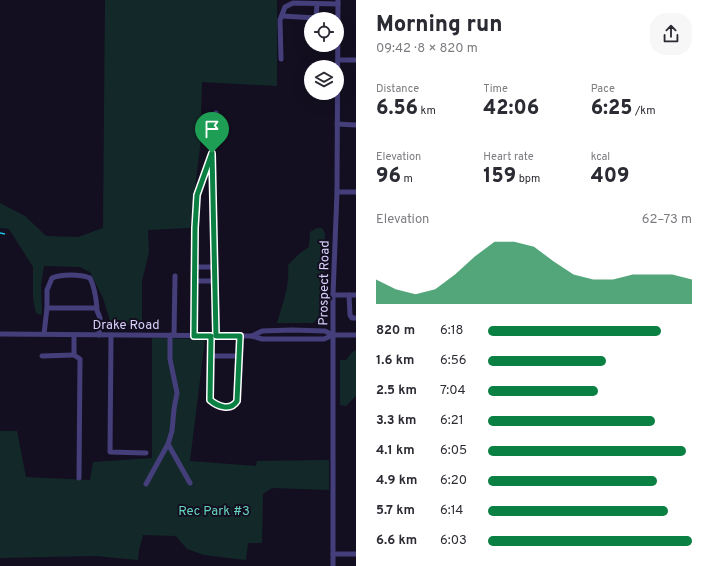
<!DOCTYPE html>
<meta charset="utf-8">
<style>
body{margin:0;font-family:Overpass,sans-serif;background:#f7f7f7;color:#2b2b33;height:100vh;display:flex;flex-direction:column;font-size:15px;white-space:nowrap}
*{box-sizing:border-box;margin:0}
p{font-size:13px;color:#7c7c81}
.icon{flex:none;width:22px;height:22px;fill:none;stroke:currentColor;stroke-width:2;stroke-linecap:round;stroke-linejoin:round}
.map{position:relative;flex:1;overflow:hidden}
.panel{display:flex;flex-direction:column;background:#fff;width:356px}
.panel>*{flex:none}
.controls{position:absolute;left:304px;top:12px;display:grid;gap:8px}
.controls a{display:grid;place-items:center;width:40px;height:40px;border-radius:50%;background:#fff;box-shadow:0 4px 16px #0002;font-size:20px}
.pin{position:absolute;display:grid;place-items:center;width:34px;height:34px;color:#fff;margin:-41px -17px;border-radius:50% 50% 50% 0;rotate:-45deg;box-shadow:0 0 4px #0007}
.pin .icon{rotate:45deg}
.round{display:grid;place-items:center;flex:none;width:42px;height:42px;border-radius:16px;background:#f7f7f7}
.summary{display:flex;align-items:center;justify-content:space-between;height:68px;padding:0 20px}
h1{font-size:22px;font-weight:800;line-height:30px}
.metrics{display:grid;grid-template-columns:repeat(3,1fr);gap:6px;height:68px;padding:4px 20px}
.metrics div{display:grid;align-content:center}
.metrics b{font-size:20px;font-weight:800}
.metrics small{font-size:11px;font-weight:400}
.metrics p{font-size:11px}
.chart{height:112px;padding:8px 20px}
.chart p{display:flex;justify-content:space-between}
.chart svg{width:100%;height:72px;margin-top:4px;fill:#0b8043;opacity:.7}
ul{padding:0 20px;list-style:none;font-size:13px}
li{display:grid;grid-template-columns:64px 48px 1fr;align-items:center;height:30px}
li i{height:10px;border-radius:5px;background:#0b8043}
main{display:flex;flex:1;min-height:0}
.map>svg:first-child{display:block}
.green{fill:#132929}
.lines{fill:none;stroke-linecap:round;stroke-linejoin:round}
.minor{stroke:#443f7a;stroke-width:5}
.rail{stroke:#16c3e3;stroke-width:1.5;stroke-dasharray:6 5;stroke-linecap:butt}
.route-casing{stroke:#fff;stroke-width:8}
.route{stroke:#0b8043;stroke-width:5}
.labels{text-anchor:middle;stroke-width:4;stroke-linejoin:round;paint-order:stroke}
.street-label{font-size:13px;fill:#d9d2fb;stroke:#130f20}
.park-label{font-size:13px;fill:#66d3be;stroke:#130f20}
</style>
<main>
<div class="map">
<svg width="356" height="566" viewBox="0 0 356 566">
<rect width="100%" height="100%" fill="#130f20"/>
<g class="green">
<path d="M105 0H277V86L202 82 200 147 190 228 148 230 149 252 142 281V327L111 324 103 298 90 272 80 267 44 266 41 285 42 313 41 315 36 313 33 299V267L9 229 0 228V203L25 216 46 236 78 237 103 228Z"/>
<path d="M317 228H322L325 233 324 312 313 323H277C283 303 290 285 288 265L299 254 309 247 310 232Z"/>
<path d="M152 338 205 339 190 461 256 466 257 461 329 460V490L272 488 263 494 262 543H248L246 560 204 555 187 549 176 536 143 535 139 550 138 560 95 556 0 558V431H17L26 477 90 480 93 462 152 458Z"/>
<path d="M356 350V396L346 406 340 405V360H346L352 352Z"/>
</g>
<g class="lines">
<g class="minor">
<path d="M282 16 316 18 317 4"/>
<path d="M281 59 280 20 285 7 293 3 338 4"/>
<path d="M338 60H356"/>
<path d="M337 124 356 125"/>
<path d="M212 157 213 220 216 272"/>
<path d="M337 192H356"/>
<path d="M195 267H211L216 272 217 336"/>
<path d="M194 281H216"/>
<path d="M333 295H356"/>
<path d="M349 295 350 315 352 318H356"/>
<path d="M47 308V290L52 278C62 274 80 274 90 278 95 288 96 297 97 308"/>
<path d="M0 334 252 336 262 339H324L333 335H356"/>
<path d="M44 334 47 308H96L100 318 99 335"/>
<path d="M74 335V355L80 359 79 478"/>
<path d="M111 335 110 452 146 453"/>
<path d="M174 335 175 276"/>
<path d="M194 336 195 228 197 195 212 153 216 113"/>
<path d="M211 336V356H239L240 336"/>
<path d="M252 336 262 331 292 330 325 331 333 335"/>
<path d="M42 356 74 355"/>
<path d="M211 356 210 400C218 407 231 411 237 401L239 356"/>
<path d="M168 444 172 431 174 409 177 393 170 359V335"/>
<path d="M146 484 168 444 190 483"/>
<path d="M333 554H356"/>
<path d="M333 566V295L337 192 338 0"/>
</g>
<path class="rail" d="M0 233 5 234"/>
</g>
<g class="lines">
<g class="route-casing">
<path id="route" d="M212 153 216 336H240L237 401C231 411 218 407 210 400L211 336H194L195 228 197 195Z"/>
</g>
<use href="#route" class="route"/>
</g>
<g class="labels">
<g class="street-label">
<text transform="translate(323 283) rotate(-89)" y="5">Prospect Road</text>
<text x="126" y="329">Drake Road</text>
</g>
<g class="park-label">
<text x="214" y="515">Rec Park #3</text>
</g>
</g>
</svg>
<div class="controls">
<a><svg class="icon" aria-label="locate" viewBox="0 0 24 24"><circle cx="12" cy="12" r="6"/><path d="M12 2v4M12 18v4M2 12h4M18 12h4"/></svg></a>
<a><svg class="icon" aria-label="layers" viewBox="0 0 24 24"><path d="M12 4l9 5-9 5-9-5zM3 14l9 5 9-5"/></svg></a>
</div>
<div class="pin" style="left:212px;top:153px;background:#1e9e55"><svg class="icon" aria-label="arrive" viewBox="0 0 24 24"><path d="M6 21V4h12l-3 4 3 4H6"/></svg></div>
</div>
<section class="panel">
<div class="summary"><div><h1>Morning run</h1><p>09:42 · 8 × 820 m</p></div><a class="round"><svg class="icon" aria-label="share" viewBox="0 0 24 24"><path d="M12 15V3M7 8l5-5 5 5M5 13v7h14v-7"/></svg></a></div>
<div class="metrics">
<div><p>Distance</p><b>6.56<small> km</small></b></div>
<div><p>Time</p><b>42:06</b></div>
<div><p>Pace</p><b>6:25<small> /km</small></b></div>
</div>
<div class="metrics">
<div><p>Elevation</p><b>96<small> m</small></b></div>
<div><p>Heart rate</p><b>159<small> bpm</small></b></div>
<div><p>kcal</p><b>409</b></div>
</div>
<div class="chart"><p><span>Elevation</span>62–73 m</p>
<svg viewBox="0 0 160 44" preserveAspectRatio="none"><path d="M0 44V29L10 35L20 38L30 35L40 26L50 15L60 6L70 6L80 9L90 18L100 26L110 29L120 29L130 26L140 26L150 26L160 29V44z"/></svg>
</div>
<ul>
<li><b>820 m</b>6:18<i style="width:85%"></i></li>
<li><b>1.6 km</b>6:56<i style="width:58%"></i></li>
<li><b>2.5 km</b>7:04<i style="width:54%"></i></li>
<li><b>3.3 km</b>6:21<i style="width:82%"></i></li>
<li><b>4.1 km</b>6:05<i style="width:97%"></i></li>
<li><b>4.9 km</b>6:20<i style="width:83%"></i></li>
<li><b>5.7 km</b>6:14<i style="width:88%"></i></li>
<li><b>6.6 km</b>6:03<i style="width:100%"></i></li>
</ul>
</section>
</main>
